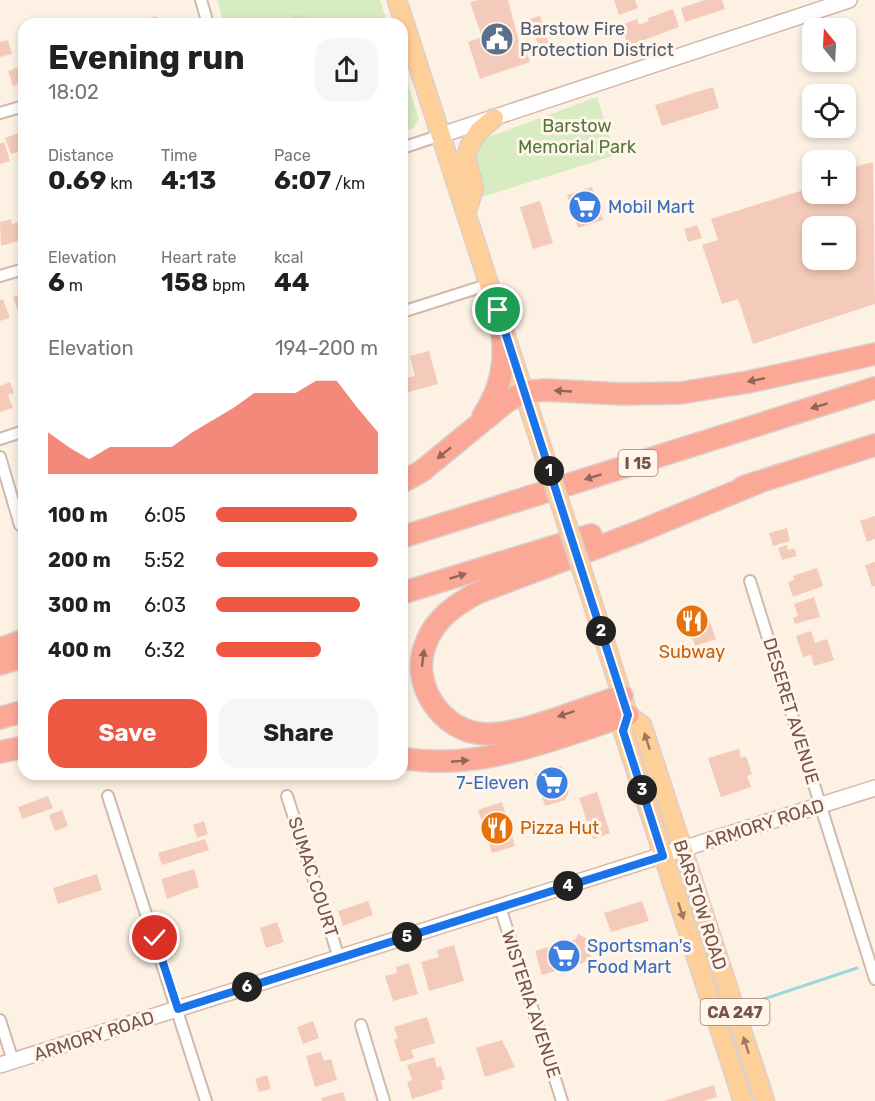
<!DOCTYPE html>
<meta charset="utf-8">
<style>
body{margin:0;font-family:Rubik,sans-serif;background:#f6f6f6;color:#202124;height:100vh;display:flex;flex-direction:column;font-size:22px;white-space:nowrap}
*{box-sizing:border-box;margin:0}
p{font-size:20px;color:#757577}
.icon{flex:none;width:33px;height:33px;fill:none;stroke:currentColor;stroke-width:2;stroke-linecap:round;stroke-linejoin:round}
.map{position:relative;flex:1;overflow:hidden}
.details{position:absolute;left:18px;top:18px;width:390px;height:762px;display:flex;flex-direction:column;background:#fff;border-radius:18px;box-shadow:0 3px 9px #0003}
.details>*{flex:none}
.needle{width:39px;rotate:342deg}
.tools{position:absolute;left:802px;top:18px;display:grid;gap:12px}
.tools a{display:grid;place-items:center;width:54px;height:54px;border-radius:12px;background:#fff;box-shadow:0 3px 9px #0003;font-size:30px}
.pin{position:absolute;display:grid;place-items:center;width:51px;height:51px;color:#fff;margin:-26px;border:3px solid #fff;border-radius:50%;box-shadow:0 2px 6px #0007}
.km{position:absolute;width:30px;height:30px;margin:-15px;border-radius:50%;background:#222;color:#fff;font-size:16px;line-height:30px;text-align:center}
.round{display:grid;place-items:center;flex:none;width:63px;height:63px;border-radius:18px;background:#f6f6f6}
.summary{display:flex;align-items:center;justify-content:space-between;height:102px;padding:0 30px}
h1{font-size:33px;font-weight:700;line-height:45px}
.stats{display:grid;grid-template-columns:repeat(3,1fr);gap:9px;height:102px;padding:6px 30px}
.stats div{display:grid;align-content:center}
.stats b{font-size:26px;font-weight:700}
.stats small{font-size:16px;font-weight:400}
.stats p{font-size:16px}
.chart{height:168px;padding:12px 30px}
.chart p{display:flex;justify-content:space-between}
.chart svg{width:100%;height:108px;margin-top:6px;fill:#ee5843;opacity:.7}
.cta{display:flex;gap:12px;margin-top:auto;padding:12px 30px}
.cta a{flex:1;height:69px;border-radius:18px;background:#ee5843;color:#fff;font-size:24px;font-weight:700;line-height:69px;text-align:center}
.cta a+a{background:#f6f6f6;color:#202124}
ul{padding:0 30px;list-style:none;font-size:20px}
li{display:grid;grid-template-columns:96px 72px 1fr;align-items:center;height:45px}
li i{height:15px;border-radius:8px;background:#ee5843}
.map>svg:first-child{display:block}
.green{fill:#d7ecc1}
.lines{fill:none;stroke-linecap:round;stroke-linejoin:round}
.stream{stroke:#9dd7db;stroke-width:3}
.building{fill:#f4cbba;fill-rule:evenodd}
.street-casing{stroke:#d2b9ac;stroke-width:14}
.secondary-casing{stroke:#d5b8a9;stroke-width:18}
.primary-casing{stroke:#d9cfcc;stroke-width:21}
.highway-casing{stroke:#d9cfcc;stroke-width:24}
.street{stroke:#fff;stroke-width:10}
.secondary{stroke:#fff;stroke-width:15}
.primary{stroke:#ffcf99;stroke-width:18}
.highway{stroke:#fba897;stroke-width:21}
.primary-bridge-casing{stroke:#d9cfcc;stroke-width:21;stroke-linecap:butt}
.primary-bridge{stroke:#ffcf99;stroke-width:18}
.oneway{fill:#926558}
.oneway2{fill:#a07960}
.route-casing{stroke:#fff;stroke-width:12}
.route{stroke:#1a73e8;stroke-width:8}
.labels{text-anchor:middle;stroke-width:6;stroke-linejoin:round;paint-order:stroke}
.shield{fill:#fff5eb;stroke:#a08479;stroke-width:1.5}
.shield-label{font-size:16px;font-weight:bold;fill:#785448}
.service-label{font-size:18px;fill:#4e5e75;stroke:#fff5eb;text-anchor:start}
.park-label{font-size:18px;fill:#54783c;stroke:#fff5eb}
.shop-label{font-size:18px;fill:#366cbe;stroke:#fff5eb;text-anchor:start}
.food-label{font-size:18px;fill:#c56008;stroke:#fff5eb}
.street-label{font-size:18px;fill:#785448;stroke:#fff5eb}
</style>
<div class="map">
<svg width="875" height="1101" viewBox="0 0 875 1101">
<rect width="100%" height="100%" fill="#fdf1e4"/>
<g class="green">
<path d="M217 0H380L388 24H224Z"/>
<path d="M402 67 419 119 414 128 402 132Z"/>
<path d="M597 97 616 155 482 197 470 153 486 138Z"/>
</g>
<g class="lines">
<path class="stream" d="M746 1005 857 968"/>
</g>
<g class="building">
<path d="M478 0H508L519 42 523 41 530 62 480 79 468 42 482 37 470 2Z"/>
<path d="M614 0H635L638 8 619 15Z"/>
<path d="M705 0H722L725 9 685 22 681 8Z"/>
<path d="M673 9 679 27 628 46 621 25 637 19 639 25 649 21 648 18Z"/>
<path d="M294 15 331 23V24H292Z"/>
<path d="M156 16 158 22 168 19 170 24H145L144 20Z"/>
<path d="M540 16 549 45 539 48 530 19Z"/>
<path d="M8 40 12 54 0 57V42Z"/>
<path d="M24 65V82L13 86 8 71Z"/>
<path d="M713 87 719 108 662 126 655 105Z"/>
<path d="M24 131V157L21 158 19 152 11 154 5 138Z"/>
<path d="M4 142 10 161 0 164V144Z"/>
<path d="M873 162 875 304 753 344 738 299 722 304 702 245 718 240 711 219 813 187V194H846V177L849 176 847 169ZM813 226H846V260H813Z"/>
<path d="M592 187 603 220 578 228 567 195Z"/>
<path d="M540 201 553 243 533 249 520 207Z"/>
<path d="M11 219 12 224 20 221 24 239 1 246 0 222Z"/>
<path d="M697 225 702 238 688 242 684 229Z"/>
<path d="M24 293V314L19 315 13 297Z"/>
<path d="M3 299 10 318 0 321V300Z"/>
<path d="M429 351 438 384 402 394V379L415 376 410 356Z"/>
<path d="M10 382 14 393 8 395 13 408 0 412V386Z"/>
<path d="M875 516V539L867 542 860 521Z"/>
<path d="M787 528 790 541 773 546 769 533Z"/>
<path d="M787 545 788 550 794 548 797 556 782 560 778 548Z"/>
<path d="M875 562V586L872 587 865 565Z"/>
<path d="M817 568 823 586 793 597 788 582 794 580 793 576Z"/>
<path d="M814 597 820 617 795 624 793 618 798 616 794 604Z"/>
<path d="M706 611 716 639 695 646 685 618Z"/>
<path d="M811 631 815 643 827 639 834 660 814 666 811 655 803 657 796 636Z"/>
<path d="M739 749 741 758 746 756 752 774 747 776 751 787 721 797 708 758Z"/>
<path d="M561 766 569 792 565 800 545 806 535 774Z"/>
<path d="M597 792 610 833 593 839 579 798Z"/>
<path d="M48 796 53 808 22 819 18 807Z"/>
<path d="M502 802 515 846 492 853 478 810Z"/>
<path d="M62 810 68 826 55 831 49 815Z"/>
<path d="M204 821 208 834 197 838 193 825Z"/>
<path d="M205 839 209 850 162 865 158 853Z"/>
<path d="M194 869 199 887 167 899 161 879Z"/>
<path d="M97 874 102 890 58 904 53 888Z"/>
<path d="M368 901 373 915 343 926 338 911Z"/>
<path d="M642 901 649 921 611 932 604 913Z"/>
<path d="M277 922 284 942 266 948 260 928Z"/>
<path d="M578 934 590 940 588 945 592 960 542 975 535 951 576 939Z"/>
<path d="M454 945 464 981 429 991 421 962 439 957 437 950Z"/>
<path d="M409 963 418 994 393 1001 385 976 397 973 396 967Z"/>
<path d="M427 1017 435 1043 411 1050 414 1058 401 1062 394 1040 398 1038 394 1027Z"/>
<path d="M313 1021 319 1038 303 1044 297 1027Z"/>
<path d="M502 1040 515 1067 485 1077 476 1048Z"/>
<path d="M321 1052 324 1061 331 1059 337 1080 315 1087 306 1056Z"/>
<path d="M434 1057 437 1067 441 1066 445 1079 441 1081 443 1089 412 1099 407 1082 412 1080 407 1065Z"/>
<path d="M267 1075 271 1089 259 1092 255 1079Z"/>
<path d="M714 1085 717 1097 704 1101H664Z"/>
<path d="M343 1092 346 1101H322L321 1098Z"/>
</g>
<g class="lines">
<g class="street-casing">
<g id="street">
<path d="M201 0 208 24"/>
<path d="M0 113 24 106"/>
<path d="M402 148 441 135"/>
<path d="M0 276 24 269"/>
<path d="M402 312 490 284"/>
<path d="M0 439 24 431"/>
<path d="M0 457 20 525"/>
<path d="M750 581 875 979"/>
<path d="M108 796 206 1101"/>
<path d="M287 796 339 958"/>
<path d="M500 907 562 1101"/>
<path d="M0 1020 13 1061"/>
<path d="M361 1025 384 1101"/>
</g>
</g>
<g class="secondary-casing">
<g id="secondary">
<path d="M441 135 849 0"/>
<path d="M0 1065 875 788"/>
</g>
</g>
<g class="primary-casing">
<g id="primary">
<path d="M397 0 540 442"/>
<path d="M466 213 474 189 466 157 470 145 479 131 494 118"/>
<path d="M591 598 628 715 642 725 765 1101"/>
<path d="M628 715 623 731 743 1101"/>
</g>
</g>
<g class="highway-casing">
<g id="highway">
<path d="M483 416C506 382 507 349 498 311"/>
<path d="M402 482 422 471 506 402 524 392 545 390 622 394 680 393 748 382 875 354"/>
<path d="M743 487 875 445"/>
<path d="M402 537 875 388"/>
<path d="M402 593 591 535"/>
<path d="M0 649 24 640"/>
<path d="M0 664 24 656"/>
<path d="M622 696C586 707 522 735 486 734 442 733 409 684 426 643 435 619 455 605 477 593L638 532 757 483"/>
<path d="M0 718 24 711"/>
<path d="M0 752 24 747"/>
<path d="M402 758C480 772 555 738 628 715"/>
</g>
</g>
<use href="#street" class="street"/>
<use href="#secondary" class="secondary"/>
<use href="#primary" class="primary"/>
<use href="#highway" class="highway"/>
<g class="primary-bridge-casing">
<path id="primary-bridge" d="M540 442 591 598"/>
</g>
<use href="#primary-bridge" class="primary-bridge"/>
</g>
<defs><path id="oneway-solid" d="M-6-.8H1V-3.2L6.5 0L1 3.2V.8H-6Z" transform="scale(1.5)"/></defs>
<g class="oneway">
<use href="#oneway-solid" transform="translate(756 380) rotate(168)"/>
<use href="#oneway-solid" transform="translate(563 391) rotate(-177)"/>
<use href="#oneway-solid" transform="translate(819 406) rotate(163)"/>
<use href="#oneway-solid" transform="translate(444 453) rotate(141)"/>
<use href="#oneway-solid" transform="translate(593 477) rotate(163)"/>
<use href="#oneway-solid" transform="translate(458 576) rotate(-17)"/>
<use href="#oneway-solid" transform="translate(423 658) rotate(-83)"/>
<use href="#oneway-solid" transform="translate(566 714) rotate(162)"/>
<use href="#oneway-solid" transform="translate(460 761) rotate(-5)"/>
</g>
<g class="oneway2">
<use href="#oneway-solid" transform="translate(647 741) rotate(-108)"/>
<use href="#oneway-solid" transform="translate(681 911) rotate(72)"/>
<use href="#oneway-solid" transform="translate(746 1045) rotate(-108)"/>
</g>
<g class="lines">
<g class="route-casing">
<path id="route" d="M155 938 178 1009 663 856 623 731 628 715 498 310"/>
</g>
<use href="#route" class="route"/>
</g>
<defs>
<g id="civic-disc" transform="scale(1.725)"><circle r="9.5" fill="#5c6f8a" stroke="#fff5eb"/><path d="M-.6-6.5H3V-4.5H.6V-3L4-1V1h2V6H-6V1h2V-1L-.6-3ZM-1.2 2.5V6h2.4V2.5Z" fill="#fff"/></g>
<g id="supermarket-disc" transform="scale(1.725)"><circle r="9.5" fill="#3f7fe0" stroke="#fff5eb"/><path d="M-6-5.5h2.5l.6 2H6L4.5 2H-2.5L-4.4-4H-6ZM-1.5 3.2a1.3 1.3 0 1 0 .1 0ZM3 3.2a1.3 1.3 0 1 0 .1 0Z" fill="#fff"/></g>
<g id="restaurant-disc" transform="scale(1.725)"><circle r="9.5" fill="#e8710a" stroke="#fff5eb"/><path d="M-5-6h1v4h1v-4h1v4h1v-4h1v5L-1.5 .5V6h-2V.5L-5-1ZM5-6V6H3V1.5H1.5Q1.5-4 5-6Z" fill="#fff"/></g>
</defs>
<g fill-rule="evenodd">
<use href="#civic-disc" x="497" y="39"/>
<use href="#supermarket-disc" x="585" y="207"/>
<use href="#restaurant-disc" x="692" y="621"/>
<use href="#supermarket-disc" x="552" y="783"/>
<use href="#restaurant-disc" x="497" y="828"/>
<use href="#supermarket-disc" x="564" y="956"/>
</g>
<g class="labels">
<g class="shield">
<rect x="618.5" y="450" width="39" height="26" rx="4.5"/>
<rect x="700.5" y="999" width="69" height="26" rx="4.5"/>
</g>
<g class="shield-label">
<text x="638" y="469">I 15</text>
<text x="735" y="1018">CA 247</text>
</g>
<g class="service-label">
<text x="520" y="35">Barstow Fire<tspan x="520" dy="21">Protection District</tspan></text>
</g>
<g class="park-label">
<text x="577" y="132">Barstow<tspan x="577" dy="21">Memorial Park</tspan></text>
</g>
<g class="shop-label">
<text x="608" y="213">Mobil Mart</text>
<text x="529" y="789" text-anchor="end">7-Eleven</text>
<text x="587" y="952">Sportsman's<tspan x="587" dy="21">Food Mart</tspan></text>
</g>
<g class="food-label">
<text x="692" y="658">Subway</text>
<text x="520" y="834" text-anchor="start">Pizza Hut</text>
</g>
<g class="street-label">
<text transform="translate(791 711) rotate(73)" y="6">DESERET AVENUE</text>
<text transform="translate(764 824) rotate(-18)" y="6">ARMORY ROAD</text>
<text transform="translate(313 877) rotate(72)" y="6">SUMAC COURT</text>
<text transform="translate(700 905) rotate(72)" y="6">BARSTOW ROAD</text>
<text transform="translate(531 1004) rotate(72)" y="6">WISTERIA AVENUE</text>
<text transform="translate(94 1036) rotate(-18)" y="6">ARMORY ROAD</text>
</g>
</g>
</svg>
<div class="tools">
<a><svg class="needle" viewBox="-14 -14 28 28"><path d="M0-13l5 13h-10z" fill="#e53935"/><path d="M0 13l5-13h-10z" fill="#757577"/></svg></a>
<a><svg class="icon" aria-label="locate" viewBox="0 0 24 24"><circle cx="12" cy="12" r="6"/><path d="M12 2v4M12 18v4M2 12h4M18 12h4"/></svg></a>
<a>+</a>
<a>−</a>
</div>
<div class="pin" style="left:498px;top:310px;background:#1e9e55"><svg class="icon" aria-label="arrive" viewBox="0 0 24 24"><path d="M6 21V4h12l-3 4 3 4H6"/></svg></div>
<div class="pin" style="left:155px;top:938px;background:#d93025"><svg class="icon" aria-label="check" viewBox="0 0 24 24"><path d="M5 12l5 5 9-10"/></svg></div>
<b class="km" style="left:549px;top:471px">1</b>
<b class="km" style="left:601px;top:631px">2</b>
<b class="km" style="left:642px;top:790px">3</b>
<b class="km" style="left:568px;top:886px">4</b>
<b class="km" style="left:407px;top:937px">5</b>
<b class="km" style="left:247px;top:987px">6</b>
<section class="details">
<div class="summary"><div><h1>Evening run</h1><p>18:02</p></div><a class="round"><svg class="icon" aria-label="share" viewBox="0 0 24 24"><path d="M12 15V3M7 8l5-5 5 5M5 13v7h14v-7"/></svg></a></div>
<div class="stats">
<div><p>Distance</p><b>0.69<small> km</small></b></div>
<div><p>Time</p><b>4:13</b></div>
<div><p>Pace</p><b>6:07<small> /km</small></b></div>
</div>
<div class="stats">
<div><p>Elevation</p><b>6<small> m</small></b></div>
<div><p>Heart rate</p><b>158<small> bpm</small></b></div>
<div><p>kcal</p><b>44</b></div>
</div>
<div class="chart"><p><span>Elevation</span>194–200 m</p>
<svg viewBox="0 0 160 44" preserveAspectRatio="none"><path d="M0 44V27L10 33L20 38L30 33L40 33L50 33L60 33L70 27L80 22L90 17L100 11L110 11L120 11L130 6L140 6L150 17L160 27V44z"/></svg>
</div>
<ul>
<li><b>100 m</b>6:05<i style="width:87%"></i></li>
<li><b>200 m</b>5:52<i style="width:100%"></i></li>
<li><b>300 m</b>6:03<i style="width:89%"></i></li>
<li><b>400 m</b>6:32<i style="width:65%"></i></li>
</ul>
<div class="cta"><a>Save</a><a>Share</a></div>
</section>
</div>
